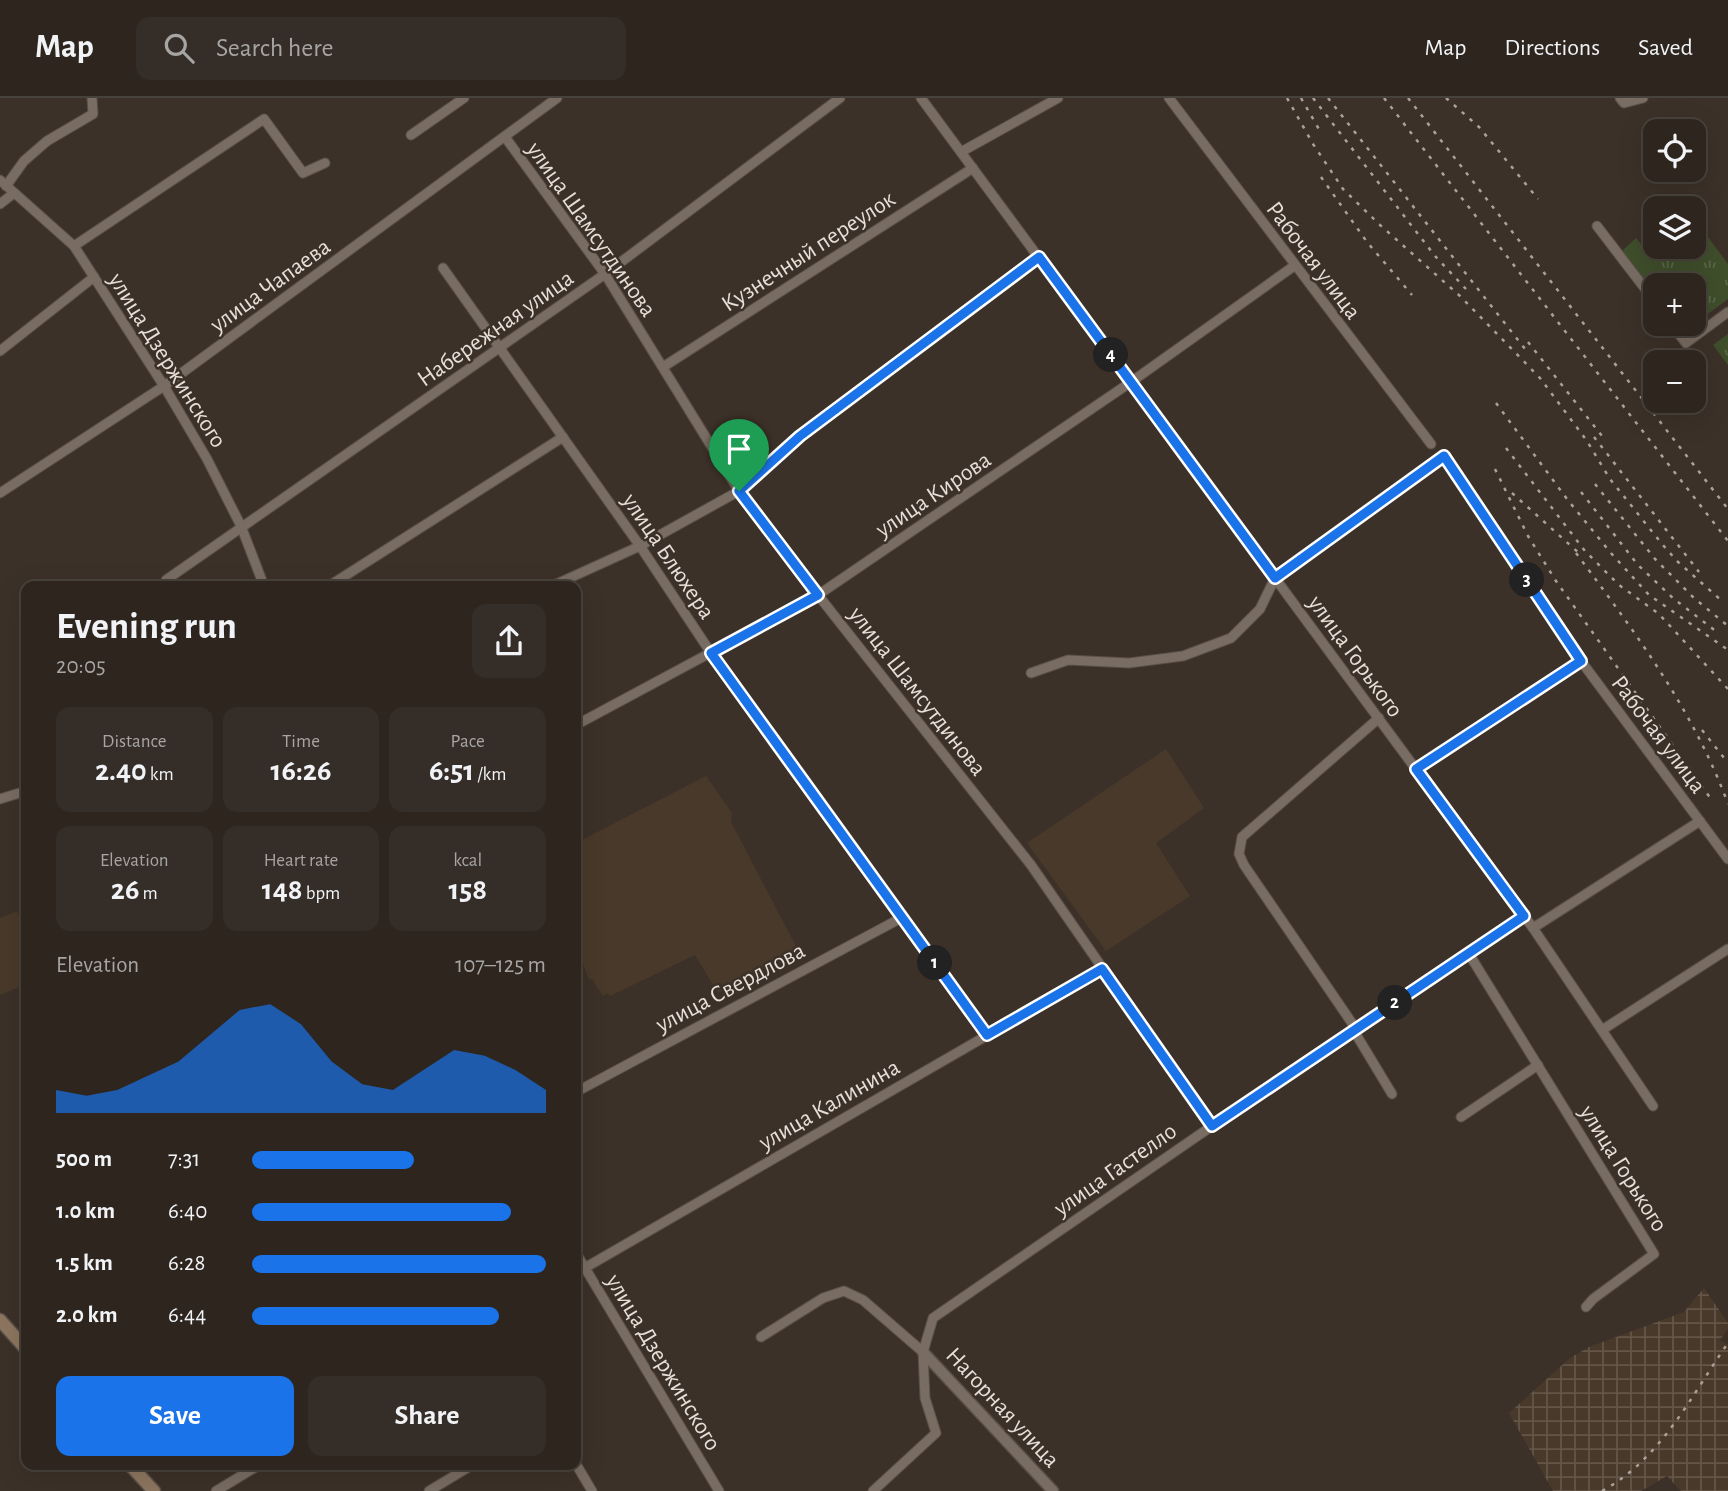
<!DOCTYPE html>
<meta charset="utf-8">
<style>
body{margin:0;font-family:"Alegreya Sans",sans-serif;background:#352d27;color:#f1f3f6;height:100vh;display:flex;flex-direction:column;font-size:26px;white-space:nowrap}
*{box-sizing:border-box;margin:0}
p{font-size:23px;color:#a7a5a4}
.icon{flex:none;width:38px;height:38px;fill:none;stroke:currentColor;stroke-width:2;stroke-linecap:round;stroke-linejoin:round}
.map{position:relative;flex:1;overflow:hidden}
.side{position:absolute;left:21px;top:483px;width:560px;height:889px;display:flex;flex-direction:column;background:#2d251e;border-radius:14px;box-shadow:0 7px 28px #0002,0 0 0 2px #48423c}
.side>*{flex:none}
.controls{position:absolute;left:1643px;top:21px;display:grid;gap:14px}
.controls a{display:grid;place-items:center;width:63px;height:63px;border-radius:14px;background:#2d251e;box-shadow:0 7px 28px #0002,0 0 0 2px #48423c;font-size:35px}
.pin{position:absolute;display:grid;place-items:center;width:60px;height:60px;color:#fff;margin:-72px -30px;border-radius:50% 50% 50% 0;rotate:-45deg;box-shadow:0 0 7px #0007}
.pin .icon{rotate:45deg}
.km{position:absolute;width:35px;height:35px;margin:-18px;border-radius:50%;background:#222;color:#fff;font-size:19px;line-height:35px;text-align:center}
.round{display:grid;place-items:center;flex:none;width:74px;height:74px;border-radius:14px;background:#352d27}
.summary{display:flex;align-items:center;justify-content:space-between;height:119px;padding:0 35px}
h1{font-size:38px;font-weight:700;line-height:52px}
.figures{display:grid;grid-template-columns:repeat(3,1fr);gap:10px;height:119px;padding:7px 35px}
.figures div{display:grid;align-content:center;border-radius:14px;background:#352d27;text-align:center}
.figures b{font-size:30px;font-weight:700}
.figures small{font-size:19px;font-weight:400}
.figures p{font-size:19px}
.chart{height:196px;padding:14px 35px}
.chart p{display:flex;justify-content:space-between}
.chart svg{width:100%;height:126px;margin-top:7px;fill:#1a73e8;opacity:.7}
.cta{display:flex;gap:14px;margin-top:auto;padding:14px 35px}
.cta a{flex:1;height:80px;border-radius:14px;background:#1a73e8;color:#fff;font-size:28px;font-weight:700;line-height:80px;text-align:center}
.cta a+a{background:#352d27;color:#f1f3f6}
ul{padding:0 35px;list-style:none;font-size:23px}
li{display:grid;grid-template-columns:112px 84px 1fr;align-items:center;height:52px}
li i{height:18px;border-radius:9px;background:#1a73e8}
header{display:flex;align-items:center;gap:42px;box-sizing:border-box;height:98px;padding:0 35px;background:#2d251e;border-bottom:2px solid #48423c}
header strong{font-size:33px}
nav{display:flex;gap:38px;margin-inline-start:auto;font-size:24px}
.search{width:490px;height:63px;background:#352d27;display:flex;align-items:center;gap:18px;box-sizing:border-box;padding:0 24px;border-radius:14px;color:#a7a5a4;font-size:26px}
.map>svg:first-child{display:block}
.built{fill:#49392a}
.industrial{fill:url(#industrial-grid)}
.park{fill:url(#park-tufts)}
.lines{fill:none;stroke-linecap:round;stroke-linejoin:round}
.minor-casing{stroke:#5a5048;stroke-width:11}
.tertiary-casing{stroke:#5a5048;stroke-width:13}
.secondary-casing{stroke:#5a5048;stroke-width:15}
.minor{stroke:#796c62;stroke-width:9}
.tertiary{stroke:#796c62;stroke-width:10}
.secondary{stroke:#8d765f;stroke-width:12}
.rail{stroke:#aaa19a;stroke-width:2.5;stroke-dasharray:3.5 7;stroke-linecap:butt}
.route-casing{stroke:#fff;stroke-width:14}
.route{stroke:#1a73e8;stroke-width:9}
.labels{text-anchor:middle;stroke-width:5;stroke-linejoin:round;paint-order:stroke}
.street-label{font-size:24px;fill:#e7dfd9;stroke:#3c3128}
</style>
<header>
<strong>Map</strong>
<div class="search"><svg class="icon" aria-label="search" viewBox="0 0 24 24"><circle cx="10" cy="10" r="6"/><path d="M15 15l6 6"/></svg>Search here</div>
<nav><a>Map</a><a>Directions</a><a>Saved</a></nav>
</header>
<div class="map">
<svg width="1728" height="1393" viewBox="0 0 1728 1393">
<defs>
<pattern id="industrial-grid" width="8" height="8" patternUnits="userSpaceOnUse" patternTransform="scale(1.75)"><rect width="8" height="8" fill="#49392a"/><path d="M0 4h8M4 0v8" fill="none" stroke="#635548"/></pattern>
<pattern id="park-tufts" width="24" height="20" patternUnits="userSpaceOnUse" patternTransform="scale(1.75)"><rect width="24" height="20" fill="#3f4e2b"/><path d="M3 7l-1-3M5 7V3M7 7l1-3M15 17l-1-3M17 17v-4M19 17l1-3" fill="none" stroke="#5b6749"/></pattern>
</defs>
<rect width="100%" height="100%" fill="#3c3128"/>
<g class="built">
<path d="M1166 651 1204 710 1156 745 1190 798 1106 853 1027 745Z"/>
<path d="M706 678 732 715 731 724 799 854 718 895 695 857 610 898 608 895 603 898 592 881H589L576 849V745Z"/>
<path d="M17 813 26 836V886L0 897V820Z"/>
</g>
<path class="industrial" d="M1704 1190 1728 1225V1231L1720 1242 1728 1247V1393H1681L1667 1378 1641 1393H1553L1509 1315 1570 1260 1589 1249 1684 1214Z"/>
<g class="park">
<path d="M1696 123 1728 166V201L1694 226V187H1656L1655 196 1622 153 1636 140 1649 156 1660 149H1694Z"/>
<path d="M1728 236V267L1713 247Z"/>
</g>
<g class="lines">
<g class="minor-casing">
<g id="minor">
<path d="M921 0 1533 830 1653 1008"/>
<path d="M1169 0 1431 346"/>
<path d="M1620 0 1624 5 1643 0"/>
<path d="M411 37 464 0"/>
<path d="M505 39 605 176 739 393 818 497 1031 767 1212 1028"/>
<path d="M961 54 1058 0"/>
<path d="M0 82 74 148 164 288 207 361 241 428 264 488"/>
<path d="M6 88 24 63 47 43 93 16 92 0"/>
<path d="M0 106 14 95"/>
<path d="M1597 128 1656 205"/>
<path d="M74 148 264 21 303 75 325 65"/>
<path d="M443 170 640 448 711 555 987 937"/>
<path d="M1671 226 1686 245 1728 214"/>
<path d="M0 253 94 179"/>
<path d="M663 269 973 70"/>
<path d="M0 395 164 288 557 0"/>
<path d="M166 482 605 176 840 0"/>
<path d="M329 488 563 339"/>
<path d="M552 488 640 448 739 393 800 338 1039 159"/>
<path d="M1031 575 1068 562 1129 565 1183 558 1231 540 1260 511 1275 480 1444 358 1581 563 1728 761"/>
<path d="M576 627 818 497 1131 284 1294 168"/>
<path d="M1416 671 1581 563"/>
<path d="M0 701 26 693"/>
<path d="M1533 830 1700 723"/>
<path d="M1469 856 1654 1156 1593 1201 1586 1209"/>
<path d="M1356 931 1244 767 1239 756 1242 739 1379 620"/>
<path d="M1602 932 1728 851"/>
<path d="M1354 933 1392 996"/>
<path d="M576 994 903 819"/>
<path d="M1461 1019 1538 967"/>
<path d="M576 1155 719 1393"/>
<path d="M576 1175 1102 871"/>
<path d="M761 1239 823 1200 844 1193 863 1202 923 1254"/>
<path d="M576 1366 592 1393"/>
<path d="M216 1393 259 1367"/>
<path d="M429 1393 472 1367"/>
<path d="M873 1393 936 1335 925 1300 923 1254 933 1220 1212 1028 1524 819"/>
</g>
</g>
<g class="tertiary-casing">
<path id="tertiary" d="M923 1254 1053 1393"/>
</g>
<g class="secondary-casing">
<g id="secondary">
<path d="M0 1222 26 1251"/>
<path d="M130 1367 154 1393"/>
</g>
</g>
<use href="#minor" class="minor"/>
<use href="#tertiary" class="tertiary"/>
<use href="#secondary" class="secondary"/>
<g class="rail">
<path d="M1287 0 1313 46 1343 91 1380 127 1460 198 1540 280 1587 343 1610 381 1662 446 1678 464 1722 503"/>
<path d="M1301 0 1320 33"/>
<path d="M1313 0 1435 158 1466 191"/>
<path d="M1328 0 1529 256"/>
<path d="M1384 0 1728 443"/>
<path d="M1408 0 1728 411"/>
<path d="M1446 0 1479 29 1538 101"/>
<path d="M1321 79 1367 144 1412 197"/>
<path d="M1528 244 1606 343"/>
<path d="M1496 305 1567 401 1610 454 1649 497 1728 552"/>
<path d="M1594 339 1699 474"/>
<path d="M1506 350 1585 453 1619 487 1659 516 1728 591"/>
<path d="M1495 371 1528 438 1556 483 1711 701"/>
<path d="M1595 386 1655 461 1694 500 1728 528"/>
<path d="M1581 394 1638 467 1674 501 1717 534"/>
<path d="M1512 395 1580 456"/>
<path d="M1576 455C1635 534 1694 613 1728 706"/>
<path d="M1702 632 1728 665"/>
<path d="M1602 1393C1661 1361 1691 1298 1728 1245"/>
</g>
</g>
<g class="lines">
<g class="route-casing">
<path id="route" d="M1039 159 1275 480 1444 358 1581 563 1416 671 1524 818 1212 1028 1102 871 987 937 711 555 818 497 739 393 800 338Z"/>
</g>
<use href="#route" class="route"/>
</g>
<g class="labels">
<g class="street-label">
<text transform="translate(592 131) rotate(55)" y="8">улица Шамсутдинова</text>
<text transform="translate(808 153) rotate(-33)" y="8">Кузнечный переулок</text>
<text transform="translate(1314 162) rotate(53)" y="8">Рабочая улица</text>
<text transform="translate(270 187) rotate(-36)" y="8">улица Чапаева</text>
<text transform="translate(495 230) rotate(-35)" y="8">Набережная улица</text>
<text transform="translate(168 262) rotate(58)" y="8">улица Дзержинского</text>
<text transform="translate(933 396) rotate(-34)" y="8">улица Кирова</text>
<text transform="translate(669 458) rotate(56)" y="8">улица Блюхера</text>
<text transform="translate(1356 558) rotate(54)" y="8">улица Горького</text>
<text transform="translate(918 593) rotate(52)" y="8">улица Шамсутдинова</text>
<text transform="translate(1659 636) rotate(53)" y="8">Рабочая улица</text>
<text transform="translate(730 889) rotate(-28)" y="8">улица Свердлова</text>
<text transform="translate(829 1006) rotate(-30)" y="8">улица Калинина</text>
<text transform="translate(1624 1070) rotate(58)" y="8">улица Горького</text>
<text transform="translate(1115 1071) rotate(-35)" y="8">улица Гастелло</text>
<text transform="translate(664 1264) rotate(59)" y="8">улица Дзержинского</text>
<text transform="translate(1003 1309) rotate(47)" y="8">Нагорная улица</text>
</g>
</g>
</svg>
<div class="controls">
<a><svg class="icon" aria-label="locate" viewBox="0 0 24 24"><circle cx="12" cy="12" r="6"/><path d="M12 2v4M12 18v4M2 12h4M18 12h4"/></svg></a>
<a><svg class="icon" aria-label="layers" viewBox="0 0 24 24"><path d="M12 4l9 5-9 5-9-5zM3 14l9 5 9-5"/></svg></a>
<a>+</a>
<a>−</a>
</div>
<div class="pin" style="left:739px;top:393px;background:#1e9e55"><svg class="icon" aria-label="arrive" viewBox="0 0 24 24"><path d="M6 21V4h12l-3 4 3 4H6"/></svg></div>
<b class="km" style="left:935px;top:865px">1</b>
<b class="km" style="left:1395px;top:905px">2</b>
<b class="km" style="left:1527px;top:482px">3</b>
<b class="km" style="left:1111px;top:257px">4</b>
<section class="side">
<div class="summary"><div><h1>Evening run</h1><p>20:05</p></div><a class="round"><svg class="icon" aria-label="share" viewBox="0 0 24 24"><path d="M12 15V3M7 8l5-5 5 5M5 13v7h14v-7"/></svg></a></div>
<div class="figures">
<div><p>Distance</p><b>2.40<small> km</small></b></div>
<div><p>Time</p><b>16:26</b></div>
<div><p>Pace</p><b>6:51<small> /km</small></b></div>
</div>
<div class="figures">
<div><p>Elevation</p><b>26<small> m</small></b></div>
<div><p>Heart rate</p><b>148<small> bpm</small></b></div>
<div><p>kcal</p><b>158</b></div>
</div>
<div class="chart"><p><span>Elevation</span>107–125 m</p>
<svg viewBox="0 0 160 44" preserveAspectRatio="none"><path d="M0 44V36L10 38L20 36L30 31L40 26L50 17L60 8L70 6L80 13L90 26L100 34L110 36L120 29L130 22L140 24L150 29L160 36V44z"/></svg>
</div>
<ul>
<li><b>500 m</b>7:31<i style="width:55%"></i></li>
<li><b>1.0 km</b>6:40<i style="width:88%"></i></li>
<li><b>1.5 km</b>6:28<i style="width:100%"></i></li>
<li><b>2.0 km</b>6:44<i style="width:84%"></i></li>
</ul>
<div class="cta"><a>Save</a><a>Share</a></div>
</section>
</div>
